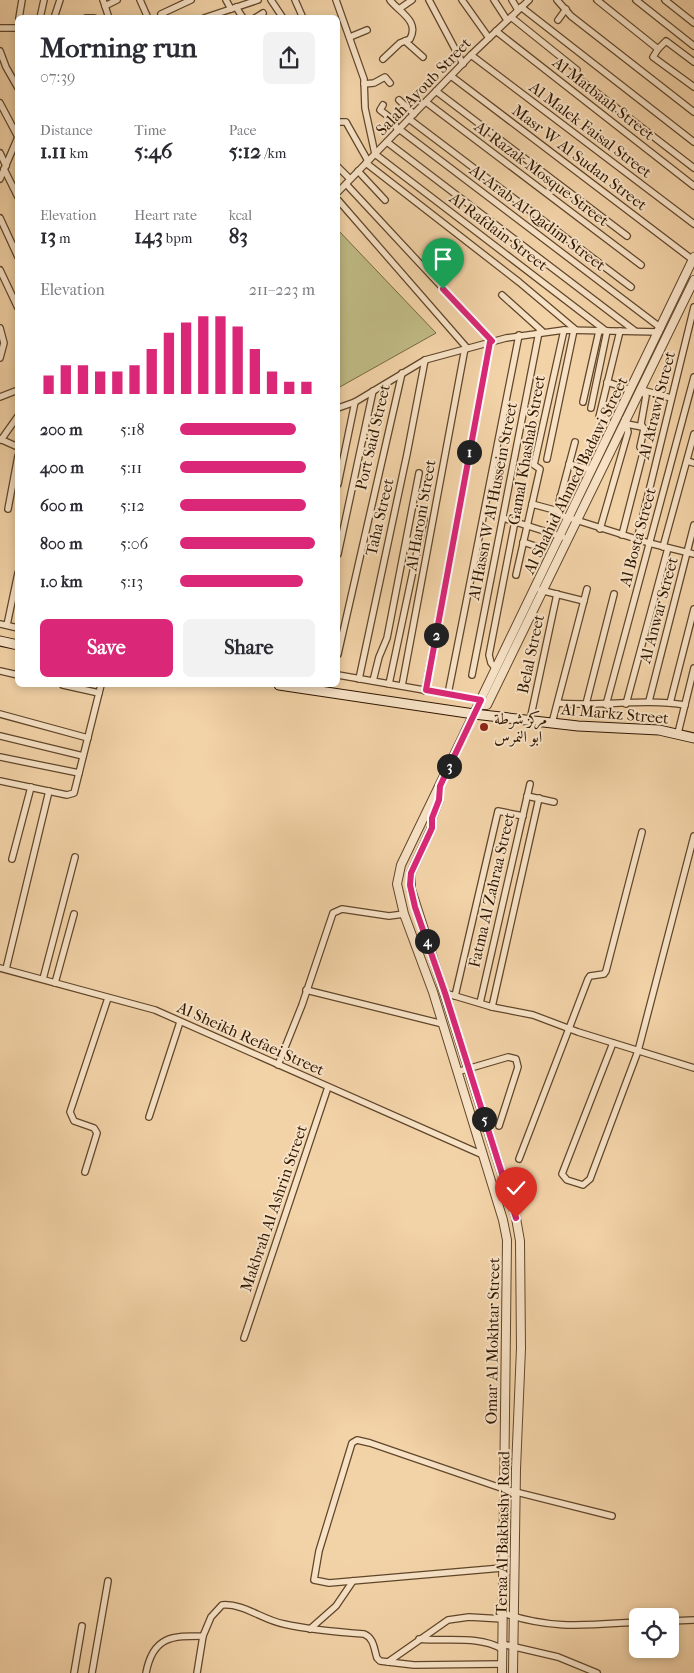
<!DOCTYPE html>
<meta charset="utf-8">
<style>
body{margin:0;font-family:"IM FELL French Canon",Amiri,serif;background:#f2f2f3;color:#2b2b33;height:100vh;display:flex;flex-direction:column;font-size:19px;white-space:nowrap}
*{box-sizing:border-box;margin:0}
p{font-size:16px;color:#7c7c81}
.icon{flex:none;width:28px;height:28px;fill:none;stroke:currentColor;stroke-width:2;stroke-linecap:round;stroke-linejoin:round}
.map{position:relative;flex:1;overflow:hidden}
.drawer{position:absolute;left:15px;top:15px;width:325px;height:672px;display:flex;flex-direction:column;background:#fff;border-radius:8px;box-shadow:0 2px 8px #0003}
.drawer>*{flex:none}
.buttons{position:absolute;left:629px;top:1608px;display:grid;gap:10px}
.buttons a{display:grid;place-items:center;width:50px;height:50px;border-radius:8px;background:#fff;box-shadow:0 2px 8px #0003;font-size:25px}
.pin{position:absolute;display:grid;place-items:center;width:42px;height:42px;color:#fff;margin:-51px -21px;border-radius:50% 50% 50% 0;rotate:-45deg;box-shadow:0 0 5px #0007}
.pin .icon{rotate:45deg}
.km{position:absolute;width:25px;height:25px;margin:-12px;border-radius:50%;background:#222;color:#fff;font-size:14px;line-height:25px;text-align:center}
.round{display:grid;place-items:center;flex:none;width:52px;height:52px;border-radius:8px;background:#f2f2f3}
.head{display:flex;align-items:center;justify-content:space-between;height:85px;padding:0 25px}
h1{font-size:28px;font-weight:700;line-height:38px}
.metrics{display:grid;grid-template-columns:repeat(3,1fr);gap:8px;height:85px;padding:5px 25px}
.metrics div{display:grid;align-content:center}
.metrics b{font-size:21px;font-weight:700}
.metrics small{font-size:14px;font-weight:400}
.metrics p{font-size:14px}
.chart{height:140px;padding:10px 25px}
.chart p{display:flex;justify-content:space-between}
.chart svg{width:100%;height:90px;margin-top:5px;stroke:#db2777;stroke-width:6}
.button{display:flex;gap:10px;margin-top:auto;padding:10px 25px}
.button a{flex:1;height:58px;border-radius:8px;background:#db2777;color:#fff;font-size:20px;font-weight:700;line-height:58px;text-align:center}
.button a+a{background:#f2f2f3;color:#2b2b33}
ul{padding:0 25px;list-style:none;font-size:16px}
li{display:grid;grid-template-columns:80px 60px 1fr;align-items:center;height:38px}
li i{height:12px;border-radius:6px;background:#db2777}
.map>svg:first-child{display:block}
.green{fill:#bfba84;stroke:#786842}
.lines{fill:none;stroke-linecap:round;stroke-linejoin:round}
.minor-casing{stroke:#60462a;stroke-width:8}
.tertiary-casing{stroke:#60462a;stroke-width:10}
.secondary-casing{stroke:#301700;stroke-width:11}
.minor{stroke:#f7e2c6;stroke-width:5.5}
.tertiary{stroke:#f7e2c6;stroke-width:8}
.secondary{stroke:#f7e2c6;stroke-width:9}
.route-casing{stroke:#fff;stroke-width:10}
.route{stroke:#db2777;stroke-width:6}
.poi-dot{fill:#8f2418;stroke:#f7e2c6;stroke-width:2}
.labels{text-anchor:middle;stroke-width:4;stroke-linejoin:round;paint-order:stroke}
.street-label{font-size:16px;fill:#301700;stroke:#f7e2c6}
.poi-label{font-size:16px;fill:#301700;stroke:#f7e2c6;text-anchor:start}
</style>
<div class="map">
<svg width="694" height="1673" viewBox="0 0 694 1673">
<rect width="100%" height="100%" fill="#f2d2a7"/>
<filter id="stains"><feTurbulence type="fractalNoise" baseFrequency=".004" numOctaves="4"/><feColorMatrix values="0 0 0 0 .2 0 0 0 0 .09 0 0 0 0 .02 0 0 0 .5 -.17"/></filter>
<radialGradient id="worn" r=".72"><stop offset=".6" stop-color="#630" stop-opacity="0"/><stop offset="1" stop-color="#630" stop-opacity=".3"/></radialGradient>
<path class="green" d="M338 230 436 333 338 388Z"/>
<g class="lines">
<g class="minor-casing">
<g id="minor">
<path d="M103 0 109 18"/>
<path d="M140 0 148 18"/>
<path d="M226 0 231 9"/>
<path d="M271 0 283 18"/>
<path d="M295 0 303 18"/>
<path d="M336 0 364 79 365 108 375 154 606 331"/>
<path d="M429 0 463 64"/>
<path d="M462 0 489 38"/>
<path d="M494 0 507 20"/>
<path d="M512 0 518 10"/>
<path d="M557 0 571 16 694 112"/>
<path d="M597 0 658 49 653 57 694 87"/>
<path d="M636 0 694 46"/>
<path d="M665 0 694 23"/>
<path d="M105 6 117 0"/>
<path d="M236 7 243 18"/>
<path d="M521 7 694 142"/>
<path d="M399 9 412 0"/>
<path d="M161 14 191 0"/>
<path d="M511 17 577 70 575 76 694 168"/>
<path d="M19 18 22 0"/>
<path d="M40 18 44 0"/>
<path d="M54 18 60 0"/>
<path d="M86 18H94"/>
<path d="M204 18 258 0"/>
<path d="M255 18 263 13"/>
<path d="M558 20 566 9"/>
<path d="M0 28H18"/>
<path d="M496 31 694 186"/>
<path d="M350 37 367 30"/>
<path d="M405 41 423 57"/>
<path d="M658 49 666 41 694 62"/>
<path d="M0 51 6 67 18 88"/>
<path d="M471 55 694 224"/>
<path d="M383 59 400 43 410 39C420 21 399 12 390 0"/>
<path d="M451 76 693 260"/>
<path d="M364 84 374 83 385 77 390 83"/>
<path d="M436 91 627 236"/>
<path d="M399 100 414 114"/>
<path d="M426 102 641 265"/>
<path d="M0 103 18 137"/>
<path d="M383 105 380 110 393 120 398 131"/>
<path d="M409 119 631 287"/>
<path d="M338 122H346L368 161"/>
<path d="M399 129 661 328"/>
<path d="M387 142 635 331"/>
<path d="M0 153 6 166"/>
<path d="M366 163 519 282 576 330"/>
<path d="M338 167 350 179"/>
<path d="M4 169 18 197"/>
<path d="M358 171 385 200"/>
<path d="M0 179 18 137"/>
<path d="M346 184 492 341"/>
<path d="M338 192 471 55 529 0"/>
<path d="M338 200 467 348"/>
<path d="M0 218 18 257"/>
<path d="M0 270 18 308"/>
<path d="M502 295 542 331"/>
<path d="M0 328 4 343 0 358"/>
<path d="M607 382 631 390"/>
<path d="M642 390 671 398"/>
<path d="M0 397 18 390"/>
<path d="M583 402 599 331"/>
<path d="M338 408 355 402 425 360 506 338 564 330 659 332"/>
<path d="M591 408 607 331"/>
<path d="M607 420 599 417 620 331"/>
<path d="M627 424 642 427"/>
<path d="M0 439 18 447"/>
<path d="M1 440 18 416"/>
<path d="M575 442 558 506 560 515 649 543 694 554"/>
<path d="M547 459 574 330"/>
<path d="M687 461 694 463"/>
<path d="M569 464 592 470"/>
<path d="M338 484 355 402"/>
<path d="M560 497 569 499"/>
<path d="M532 504 558 511"/>
<path d="M8 509 18 456"/>
<path d="M503 518 563 537"/>
<path d="M600 529 628 432 625 419"/>
<path d="M622 535 643 453 640 447 644 429 641 424 646 396 640 389"/>
<path d="M637 540 694 307"/>
<path d="M523 542 535 546"/>
<path d="M663 547 694 434"/>
<path d="M338 554 373 391"/>
<path d="M516 575 540 469 534 465 564 330"/>
<path d="M540 590 584 601"/>
<path d="M0 624 18 628"/>
<path d="M7 625 18 573"/>
<path d="M338 654 402 373"/>
<path d="M496 669 491 663 489 655 515 521"/>
<path d="M0 671 18 675"/>
<path d="M338 675 481 700"/>
<path d="M472 675 539 332"/>
<path d="M359 679 407 454 425 360"/>
<path d="M373 681 379 657 387 638 419 473"/>
<path d="M389 684 424 519"/>
<path d="M63 685 99 693"/>
<path d="M402 686 465 348"/>
<path d="M425 691 490 342"/>
<path d="M448 694 519 335"/>
<path d="M649 701 694 525"/>
<path d="M558 703C600 707 643 698 685 705"/>
<path d="M670 703 694 609"/>
<path d="M586 704 614 594"/>
<path d="M626 704 668 548"/>
<path d="M606 705 694 377"/>
<path d="M0 714 88 738"/>
<path d="M530 720 557 594"/>
<path d="M552 723 587 589"/>
<path d="M678 733 694 668"/>
<path d="M0 736 83 756"/>
<path d="M0 757 79 773"/>
<path d="M0 781 67 795 74 793 101 685"/>
<path d="M527 796 554 802"/>
<path d="M12 859 31 787"/>
<path d="M0 968 155 1010 483 1155"/>
<path d="M6 969 49 791"/>
<path d="M43 979 75 857"/>
<path d="M55 983 74 914"/>
<path d="M306 990 443 1024"/>
<path d="M445 993 492 1007 533 1015 578 1032 694 1068"/>
<path d="M455 996 498 811 523 816"/>
<path d="M480 1003 530 784"/>
<path d="M492 1007 539 798"/>
<path d="M613 1043 562 1174 567 1180 583 1185 590 1179 638 1051 694 836"/>
<path d="M278 1065 302 1005 333 913 342 909 389 916 404 914"/>
<path d="M457 1072 508 1057 516 1059 518 1067 499 1126"/>
<path d="M149 1117 180 1022"/>
<path d="M519 1159 588 979 590 976 604 974 606 971 642 832"/>
<path d="M85 1172 97 1133 94 1128 74 1121 70 1112 108 998"/>
<path d="M244 1338 328 1087"/>
<path d="M502 1568 329 1583 314 1580 319 1551 352 1443 357 1440 370 1443 504 1489 612 1516"/>
<path d="M503 1613C552 1630 587 1625 638 1622"/>
<path d="M670 1621 694 1620"/>
<path d="M310 1629 336 1606 353 1581"/>
<path d="M419 1639C446 1642 478 1635 502 1649"/>
<path d="M502 1644 558 1657 597 1673"/>
<path d="M388 1662 414 1665 502 1664"/>
<path d="M74 1673 82 1626"/>
<path d="M92 1673 108 1581"/>
<path d="M146 1673C153 1636 172 1636 203 1636L211 1617 222 1605C244 1603 262 1620 284 1624 310 1630 337 1632 364 1634 374 1638 374 1649 377 1658L380 1661 388 1662 448 1620 469 1617 503 1619"/>
<path d="M197 1673 203 1636"/>
</g>
</g>
<g class="tertiary-casing">
<g id="tertiary">
<path d="M479 705H487L694 280"/>
<path d="M439 791V800L432 818V827L411 873V889L516 1218 520 1241 521 1348 516 1469 513 1673"/>
<path d="M502 1673 507 1240 503 1220 433 992 404 914 397 884 401 865 694 257"/>
</g>
</g>
<g class="secondary-casing">
<g id="secondary">
<path d="M0 641 18 645"/>
<path d="M279 685 474 714 578 726 659 730 694 738"/>
</g>
</g>
<use href="#minor" class="minor"/>
<use href="#tertiary" class="tertiary"/>
<use href="#secondary" class="secondary"/>
</g>
<g class="lines">
<g class="route-casing">
<path id="route" d="M443 289 492 341 490 342 426 690 481 700 440 786 439 800 432 818V828L411 873 410 885 415 907 445 993 516 1218"/>
</g>
<use href="#route" class="route"/>
</g>
<circle class="poi-dot" cx="484" cy="727" r="5"/>
<g class="labels">
<g class="street-label">
<text transform="translate(423 86) rotate(-46)" y="6">Salah Ayoub Street</text>
<text transform="translate(604 98) rotate(38)" y="6">Al Matbaah Street</text>
<text transform="translate(591 129) rotate(37)" y="6">Al Malek Faisal Street</text>
<text transform="translate(580 157) rotate(37)" y="6">Masr W Al Sudan Street</text>
<text transform="translate(542 173) rotate(37)" y="6">Al Razak Mosque Street</text>
<text transform="translate(538 217) rotate(37)" y="6">Al Arab Al Qadim Street</text>
<text transform="translate(499 231) rotate(37)" y="6">Al Rafdain Street</text>
<text transform="translate(656 405) rotate(-76)" y="6">Al Atrawi Street</text>
<text transform="translate(372 437) rotate(-77)" y="6">Port Said Street</text>
<text transform="translate(526 450) rotate(-80)" y="6">Gamal Khashab Street</text>
<text transform="translate(575 475) rotate(-64)" y="6">Al Shahid Ahmed Badawi Street</text>
<text transform="translate(492 501) rotate(-79)" y="6">Al Hassn W Al Hussein Street</text>
<text transform="translate(420 515) rotate(-80)" y="6">Al Haroni Street</text>
<text transform="translate(379 517) rotate(-77)" y="6">Taha Street</text>
<text transform="translate(637 537) rotate(-75)" y="6">Al Bosta Street</text>
<text transform="translate(658 610) rotate(-75)" y="6">Al Anwar Street</text>
<text transform="translate(530 654) rotate(-78)" y="6">Belal Street</text>
<text transform="translate(615 713) rotate(5)" y="6">Al Markz Street</text>
<text transform="translate(491 890) rotate(-77)" y="6">Fatma Al Zahraa Street</text>
<text transform="translate(251 1038) rotate(24)" y="6">Al Sheikh Refaei Street</text>
<text transform="translate(273 1208) rotate(-71)" y="6">Makbrah Al Ashrin Street</text>
<text transform="translate(492 1341) rotate(-89)" y="6">Omar Al Mokhtar Street</text>
<text transform="translate(502 1533) rotate(-89)" y="6">Teraa Al Bakbashy Road</text>
</g>
<g class="poi-label">
<text x="494" y="724">مركز شرطة<tspan x="494" dy="18">ابو النمرس</tspan></text>
</g>
</g>
<rect width="100%" height="100%" filter="url(#stains)"/>
<rect width="100%" height="100%" fill="url(#worn)"/>
</svg>
<div class="buttons">
<a><svg class="icon" aria-label="locate" viewBox="0 0 24 24"><circle cx="12" cy="12" r="6"/><path d="M12 2v4M12 18v4M2 12h4M18 12h4"/></svg></a>
</div>
<div class="pin" style="left:443px;top:289px;background:#1e9e55"><svg class="icon" aria-label="arrive" viewBox="0 0 24 24"><path d="M6 21V4h12l-3 4 3 4H6"/></svg></div>
<div class="pin" style="left:516px;top:1218px;background:#d93025"><svg class="icon" aria-label="check" viewBox="0 0 24 24"><path d="M5 12l5 5 9-10"/></svg></div>
<b class="km" style="left:469px;top:452px">1</b>
<b class="km" style="left:436px;top:635px">2</b>
<b class="km" style="left:449px;top:766px">3</b>
<b class="km" style="left:427px;top:941px">4</b>
<b class="km" style="left:484px;top:1119px">5</b>
<section class="drawer">
<div class="head"><div><h1>Morning run</h1><p>07:39</p></div><a class="round"><svg class="icon" aria-label="share" viewBox="0 0 24 24"><path d="M12 15V3M7 8l5-5 5 5M5 13v7h14v-7"/></svg></a></div>
<div class="metrics">
<div><p>Distance</p><b>1.11<small> km</small></b></div>
<div><p>Time</p><b>5:46</b></div>
<div><p>Pace</p><b>5:12<small> /km</small></b></div>
</div>
<div class="metrics">
<div><p>Elevation</p><b>13<small> m</small></b></div>
<div><p>Heart rate</p><b>143<small> bpm</small></b></div>
<div><p>kcal</p><b>83</b></div>
</div>
<div class="chart"><p><span>Elevation</span>211–223 m</p>
<svg viewBox="0 0 160 44" preserveAspectRatio="none"><path d="M5 44V35M15 44V30M25 44V30M35 44V33M45 44V33M55 44V30M65 44V22M75 44V14M85 44V9M95 44V6M105 44V6M115 44V11M125 44V22M135 44V33M145 44V38M155 44V38"/></svg>
</div>
<ul>
<li><b>200 m</b>5:18<i style="width:86%"></i></li>
<li><b>400 m</b>5:11<i style="width:93%"></i></li>
<li><b>600 m</b>5:12<i style="width:93%"></i></li>
<li><b>800 m</b>5:06<i style="width:100%"></i></li>
<li><b>1.0 km</b>5:13<i style="width:91%"></i></li>
</ul>
<div class="button"><a>Save</a><a>Share</a></div>
</section>
</div>
